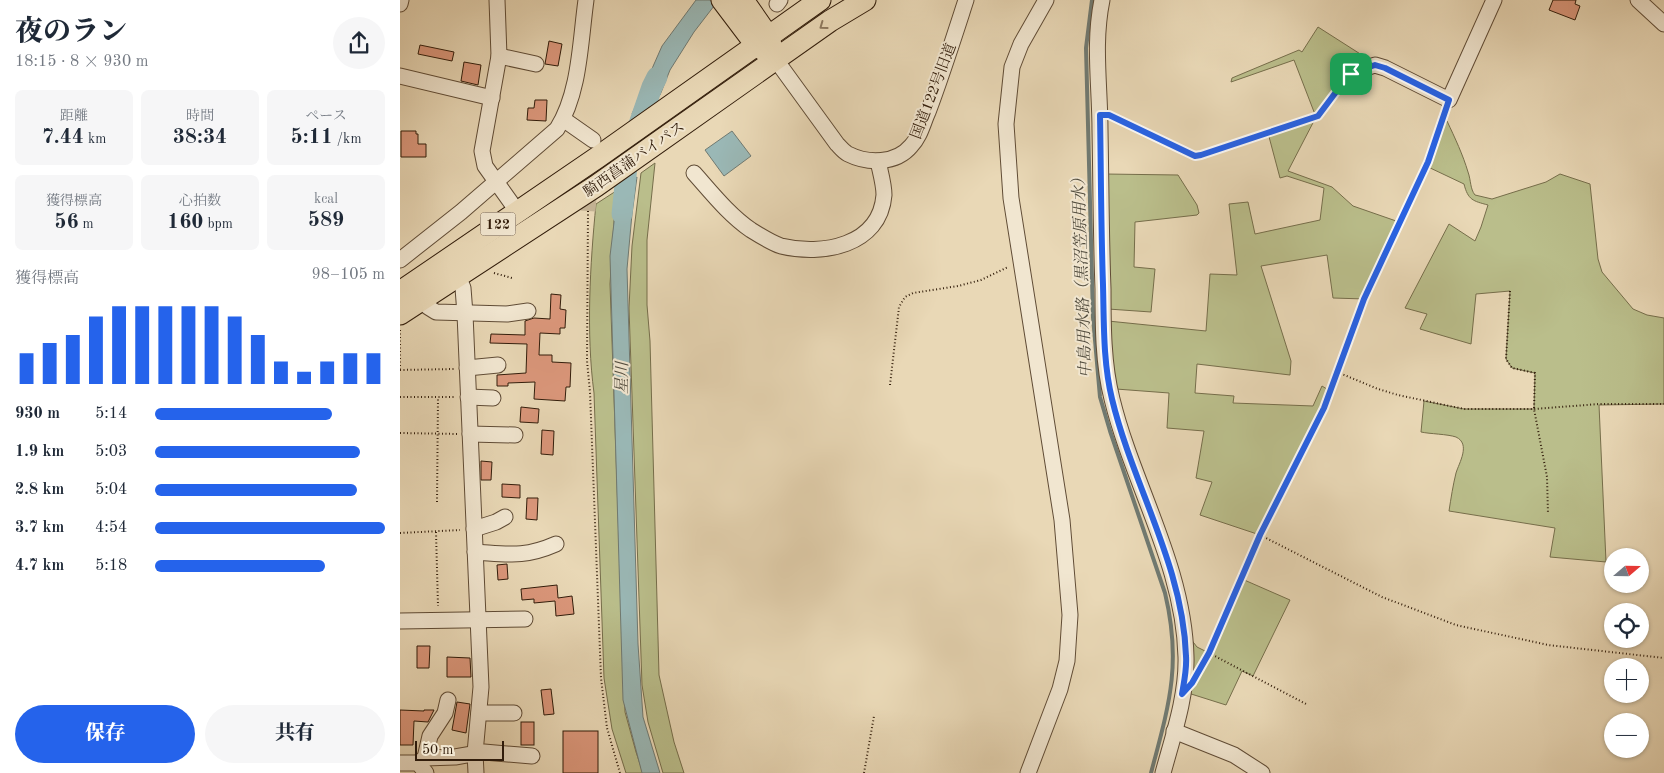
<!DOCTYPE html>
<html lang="ja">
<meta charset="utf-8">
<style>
body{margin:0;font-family:"Old Standard TT","Noto Serif JP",serif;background:#f6f6f7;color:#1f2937;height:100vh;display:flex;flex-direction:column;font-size:19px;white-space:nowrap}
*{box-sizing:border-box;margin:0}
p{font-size:16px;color:#747a83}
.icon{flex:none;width:28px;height:28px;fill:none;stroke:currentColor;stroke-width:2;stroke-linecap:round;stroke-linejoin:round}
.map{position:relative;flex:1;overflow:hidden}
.side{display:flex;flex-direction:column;background:#fff;width:400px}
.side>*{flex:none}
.needle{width:32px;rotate:70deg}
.buttons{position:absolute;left:1204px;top:548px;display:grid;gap:10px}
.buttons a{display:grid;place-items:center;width:45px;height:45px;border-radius:50%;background:#fff;box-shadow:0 1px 4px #0004;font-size:25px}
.scale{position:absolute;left:15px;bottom:12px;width:89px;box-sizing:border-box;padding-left:5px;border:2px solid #321d0b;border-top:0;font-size:14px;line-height:18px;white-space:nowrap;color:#321d0b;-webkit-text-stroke:4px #f1e6d0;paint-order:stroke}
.pin{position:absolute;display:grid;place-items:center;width:42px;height:42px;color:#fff;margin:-21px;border-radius:10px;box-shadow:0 2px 8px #0006}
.round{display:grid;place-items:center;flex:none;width:52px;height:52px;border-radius:26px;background:#f6f6f7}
.headline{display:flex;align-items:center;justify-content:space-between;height:85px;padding:0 15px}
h1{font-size:28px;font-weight:800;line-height:38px}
.metrics{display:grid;grid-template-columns:repeat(3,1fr);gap:8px;height:85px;padding:5px 15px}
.metrics div{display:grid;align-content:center;border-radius:8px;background:#f6f6f7;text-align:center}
.metrics b{font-size:21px;font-weight:800}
.metrics small{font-size:14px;font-weight:400}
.metrics p{font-size:14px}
.chart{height:140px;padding:10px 15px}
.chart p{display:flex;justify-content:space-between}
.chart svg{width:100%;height:90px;margin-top:5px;stroke:#2563eb;stroke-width:6}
.action{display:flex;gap:10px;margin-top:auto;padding:10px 15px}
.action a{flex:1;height:58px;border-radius:30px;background:#2563eb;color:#fff;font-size:20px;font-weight:800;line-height:58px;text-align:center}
.action a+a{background:#f6f6f7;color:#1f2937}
ul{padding:0 15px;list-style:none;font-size:16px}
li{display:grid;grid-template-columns:80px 60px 1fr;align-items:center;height:38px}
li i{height:12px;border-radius:6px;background:#2563eb}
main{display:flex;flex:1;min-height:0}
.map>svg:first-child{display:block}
.green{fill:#babe8b;stroke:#766e4b}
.water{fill:#9ab8b6;stroke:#707a72}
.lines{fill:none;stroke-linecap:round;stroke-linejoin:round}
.stream{stroke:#707a72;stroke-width:4}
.river{stroke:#9ab8b6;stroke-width:21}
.building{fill:#db977b;stroke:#321d0b}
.minor-tunnel{stroke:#c4b394;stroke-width:15;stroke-dasharray:15 8;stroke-linecap:butt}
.minor-casing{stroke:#604c36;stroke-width:17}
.highway-casing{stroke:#321d0b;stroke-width:23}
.path{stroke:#321d0b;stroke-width:2;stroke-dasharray:1 2.5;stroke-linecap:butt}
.minor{stroke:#f1e6d0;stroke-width:15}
.highway{stroke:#e9d8b6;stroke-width:21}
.oneway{stroke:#8e7a60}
.route-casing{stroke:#fff;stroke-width:10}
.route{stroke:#2563eb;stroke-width:6}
.labels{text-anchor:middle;stroke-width:4;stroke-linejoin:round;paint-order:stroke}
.shield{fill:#f1e6d0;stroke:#6b5946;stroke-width:1}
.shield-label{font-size:14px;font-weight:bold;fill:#321d0b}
.street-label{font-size:15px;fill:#321d0b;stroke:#f1e6d0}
.water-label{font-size:16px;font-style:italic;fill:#514c3e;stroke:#f1e6d0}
</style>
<main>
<section class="side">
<div class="headline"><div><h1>夜のラン</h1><p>18:15 · 8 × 930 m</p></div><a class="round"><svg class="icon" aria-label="share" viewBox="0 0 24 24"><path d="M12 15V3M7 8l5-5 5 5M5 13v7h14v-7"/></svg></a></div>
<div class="metrics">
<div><p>距離</p><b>7.44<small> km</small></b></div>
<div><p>時間</p><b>38:34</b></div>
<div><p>ペース</p><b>5:11<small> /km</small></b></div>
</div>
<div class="metrics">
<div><p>獲得標高</p><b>56<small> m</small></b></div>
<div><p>心拍数</p><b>160<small> bpm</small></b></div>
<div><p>kcal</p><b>589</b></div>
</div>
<div class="chart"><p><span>獲得標高</span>98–105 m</p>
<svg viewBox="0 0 160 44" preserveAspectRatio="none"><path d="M5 44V29M15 44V24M25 44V20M35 44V11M45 44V6M55 44V6M65 44V6M75 44V6M85 44V6M95 44V11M105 44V20M115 44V33M125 44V38M135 44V33M145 44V29M155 44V29"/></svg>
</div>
<ul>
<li><b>930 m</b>5:14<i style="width:77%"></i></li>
<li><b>1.9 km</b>5:03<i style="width:89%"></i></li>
<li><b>2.8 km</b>5:04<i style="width:88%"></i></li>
<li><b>3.7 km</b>4:54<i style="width:100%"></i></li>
<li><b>4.7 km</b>5:18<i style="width:74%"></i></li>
</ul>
<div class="action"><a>保存</a><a>共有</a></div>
</section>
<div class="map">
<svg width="1264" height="773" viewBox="0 0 1264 773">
<rect width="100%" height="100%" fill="#e9d8b6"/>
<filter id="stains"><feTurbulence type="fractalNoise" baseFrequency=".004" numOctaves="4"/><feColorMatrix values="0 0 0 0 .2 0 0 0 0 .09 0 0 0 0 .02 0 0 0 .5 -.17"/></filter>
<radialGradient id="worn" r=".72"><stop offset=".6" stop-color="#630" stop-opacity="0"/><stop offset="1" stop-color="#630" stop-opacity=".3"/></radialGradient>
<g class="green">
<path d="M918 27 965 57 957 71 945 80 918 117H916L888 171 932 187 953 206 999 222 965 299 933 298 927 255 861 266 891 361 890 375 797 364 795 393 834 396 833 403 913 406 922 386 930 391 924 408 860 535 800 515 812 482 796 478 804 431 767 428 769 393 716 389 708 321 806 331 810 274 837 275 829 204 848 202 855 234 920 220 924 188 887 176 880 178 868 133 916 117 894 60 831 82 832 78 899 50 902 52Z"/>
<path d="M1047 121C1055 138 1063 155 1068 172 1071 180 1070 189 1075 195L1092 199 1146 182 1160 174 1190 184 1198 259 1202 272 1233 309 1247 315 1264 318V404L1199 405 1206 562 1150 557 1155 528 1049 511C1051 498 1053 485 1056 473 1059 463 1071 444 1056 437 1047 434 1030 434 1021 432L1024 401 1064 409H1134L1135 373 1112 368 1106 359 1110 291 1076 294 1071 344 1020 329 1027 314 1005 308 1049 224 1075 241 1081 227 1088 205C1073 201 1068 200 1064 184L1026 166 1039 130Z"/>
<path d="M255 163 247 240V305L250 341 259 675 274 742 284 773H263L248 722 242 685 229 308 232 246 241 173Z"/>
<path d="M705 174 778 175 797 205 799 213 797 215 735 222 734 267 755 269 751 312 708 309Z"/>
<path d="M216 191 210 284 225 712 236 752 243 773H226L212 729 204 678 194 393C186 333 190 265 196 204Z"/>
<path d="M842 579 890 600 853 676 842 671 826 705 788 693 790 638 797 647 809 653Z"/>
</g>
<g class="water">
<path d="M296 0H310L314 6 294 32 270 70 260 95 232 114 262 46Z"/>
<path d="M332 131 351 156 324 176 305 150Z"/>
<path d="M237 177 232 214 227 269 238 644 243 717 260 773H242L223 700 210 256 218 189Z"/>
</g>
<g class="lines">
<path class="stream" d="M692 0 686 48 693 317 700 397 710 431 765 593C782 664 769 705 751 773"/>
<path class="river" d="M222 214 228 156 252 87 257 77"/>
</g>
<g class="building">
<path d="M1153 0H1176L1175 4 1180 6 1175 20 1149 10Z"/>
<path d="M149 41 162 44 158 66 145 64Z"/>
<path d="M20 45 54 52 52 61 18 54Z"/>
<path d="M64 62 81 65 78 85 61 81Z"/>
<path d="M135 100H147L146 121 127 120 128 108H134Z"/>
<path d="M1 131H16V134H18V144H26V157H1Z"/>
<path d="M151 294 161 295 160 309 166 310 165 328H160V334L140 333 139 355H152V362L171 363 170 387H166L165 401 134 399 135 382 108 383V386H97V375L126 373 127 344 90 343 91 334 125 335V321L134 318 150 319Z"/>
<path d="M121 407 139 409 138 423 120 422Z"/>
<path d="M142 430 154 431 153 455 141 454Z"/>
<path d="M81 461 92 462 91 480H81Z"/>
<path d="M102 484 120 485V498L102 497Z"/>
<path d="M127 498H138L137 520 126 519Z"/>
<path d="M107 564 108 579 98 580 97 565Z"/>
<path d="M157 585 158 598 172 596 174 614 156 616 155 601 134 603V599L122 600 121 589Z"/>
<path d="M17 646H30L29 668H17Z"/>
<path d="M47 657 70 658 71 677H47Z"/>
<path d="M151 689 154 714 144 715 141 690Z"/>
<path d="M57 702 70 704 66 733 52 730Z"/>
<path d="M0 710 24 711V710H34L28 722 14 721 13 745H0Z"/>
<rect x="121" y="722" width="13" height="23"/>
<rect x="163" y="731" width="35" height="42"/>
</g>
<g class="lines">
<path class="minor-tunnel" d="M188 211 190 184"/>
<g class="minor-casing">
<g id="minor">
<path d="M97 0 99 56 82 151 85 166 117 211"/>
<path d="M702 0C693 44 700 86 700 130 701 183 701 236 703 289 703 325 703 364 712 399 733 485 784 566 786 657 787 696 773 736 763 773"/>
<path d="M1238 0 1264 24"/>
<path d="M0 4 1 0"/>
<path d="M377 4 380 0"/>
<path d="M99 56 136 64"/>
<path d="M376 60 437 144C440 147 444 152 448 154 468 164 496 164 511 146 520 137 523 123 528 112 542 75 554 37 566 0"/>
<path d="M957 71 975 65 985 68 1049 100 1094 0"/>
<path d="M0 76 92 98"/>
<path d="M163 119 193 140"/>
<path d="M294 173C311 192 329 215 351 230 359 235 372 243 381 246 422 256 480 246 484 195 484 184 480 171 478 161"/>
<path d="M0 260 61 212 157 129C180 92 180 43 186 0"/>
<path d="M58 276 63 288 65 314 81 687 75 753 76 773"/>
<path d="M23 299 28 307 36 312 107 314 128 311"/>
<path d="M67 368 98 365"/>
<path d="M68 397 93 398"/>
<path d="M70 434 115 435"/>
<path d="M74 529 96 522 105 517"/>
<path d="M75 552C108 554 124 558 156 544"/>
<path d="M0 621 125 619"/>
<path d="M79 713H114"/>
<path d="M774 731 834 755 862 773"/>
<path d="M25 758 30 736 45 713 48 700"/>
<path d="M0 763H18L26 773"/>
<path d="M18 763 25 758 55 757 84 752 132 756"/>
<path d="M628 773 660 689 667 661 670 615 662 520 611 198 606 124 612 67 621 44 646 0"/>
</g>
</g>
<g class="highway-casing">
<g id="highway">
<path d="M322 0 356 45 366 52"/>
<path d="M343 0 368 36 372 48"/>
<path d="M0 292 198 157 420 0"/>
<path d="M0 314 196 186 430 21 465 0"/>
</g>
</g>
<g class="path">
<path d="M713 117 795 156 801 155 918 117 947 78"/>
<path d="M188 211 187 361 190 392 201 678 207 728 220 773"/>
<path d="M94 273 112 278"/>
<path d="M1110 291 1106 359 1112 368 1135 373 1134 409 1147 477 1148 514"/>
<path d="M0 330V371"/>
<path d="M0 370 55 369"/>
<path d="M937 372 978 389 998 395 1064 409H1134L1199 404H1264"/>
<path d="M490 385 499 307 505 297 513 293 558 286 581 280 608 267"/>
<path d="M0 397H55"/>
<path d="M0 433 58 434"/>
<path d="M37 502 38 397"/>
<path d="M36 532 38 606"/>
<path d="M0 533 60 530"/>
<path d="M860 535 982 597 1056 625 1148 645 1264 658"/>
<path d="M809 653 906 704"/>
<path d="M800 670 825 617 860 535 924 408 965 299 1028 162 1045 112"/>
<path d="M464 773 474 716"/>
</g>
<use href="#minor" class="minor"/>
<use href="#highway" class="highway"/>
</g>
<defs><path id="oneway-chevron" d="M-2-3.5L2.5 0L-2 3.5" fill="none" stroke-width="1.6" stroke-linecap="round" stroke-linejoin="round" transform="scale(1.25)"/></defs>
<use class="oneway" href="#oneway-chevron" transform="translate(423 26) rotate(144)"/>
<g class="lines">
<g class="route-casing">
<path id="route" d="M975 65 985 68 1049 100 1028 162 964 299 924 408 860 535 809 653 792 683 782 694C784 682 787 669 786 656 783 565 733 486 712 399 703 362 704 323 703 285 701 229 701 172 700 115H709L795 156 801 155 918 116 945 80 957 71Z"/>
</g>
<use href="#route" class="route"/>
</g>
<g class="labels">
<rect class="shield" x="80.5" y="212.5" width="35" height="23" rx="4"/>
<g class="shield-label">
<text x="98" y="229">122</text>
</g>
<g class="street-label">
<text transform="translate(533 91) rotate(-69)" y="5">国道122号旧道</text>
<text transform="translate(234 159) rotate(-35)" y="5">騎西菖蒲バイパス</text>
</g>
<g class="water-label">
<text transform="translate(681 274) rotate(-92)" y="6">中島用水路（黒沼笠原用水）</text>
<text transform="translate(221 378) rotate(-89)" y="6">星川</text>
</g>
</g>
<rect width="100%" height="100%" filter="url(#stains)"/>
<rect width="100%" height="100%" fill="url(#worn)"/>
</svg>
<div class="buttons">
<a><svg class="needle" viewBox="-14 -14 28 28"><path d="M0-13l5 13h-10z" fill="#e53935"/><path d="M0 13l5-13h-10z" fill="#747a83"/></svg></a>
<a><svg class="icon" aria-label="locate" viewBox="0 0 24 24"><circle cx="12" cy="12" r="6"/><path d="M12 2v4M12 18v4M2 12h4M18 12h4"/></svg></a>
<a>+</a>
<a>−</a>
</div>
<div class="scale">50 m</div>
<div class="pin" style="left:951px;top:74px;background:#1e9e55"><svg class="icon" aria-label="arrive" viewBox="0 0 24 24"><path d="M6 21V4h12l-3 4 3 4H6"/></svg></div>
</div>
</main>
